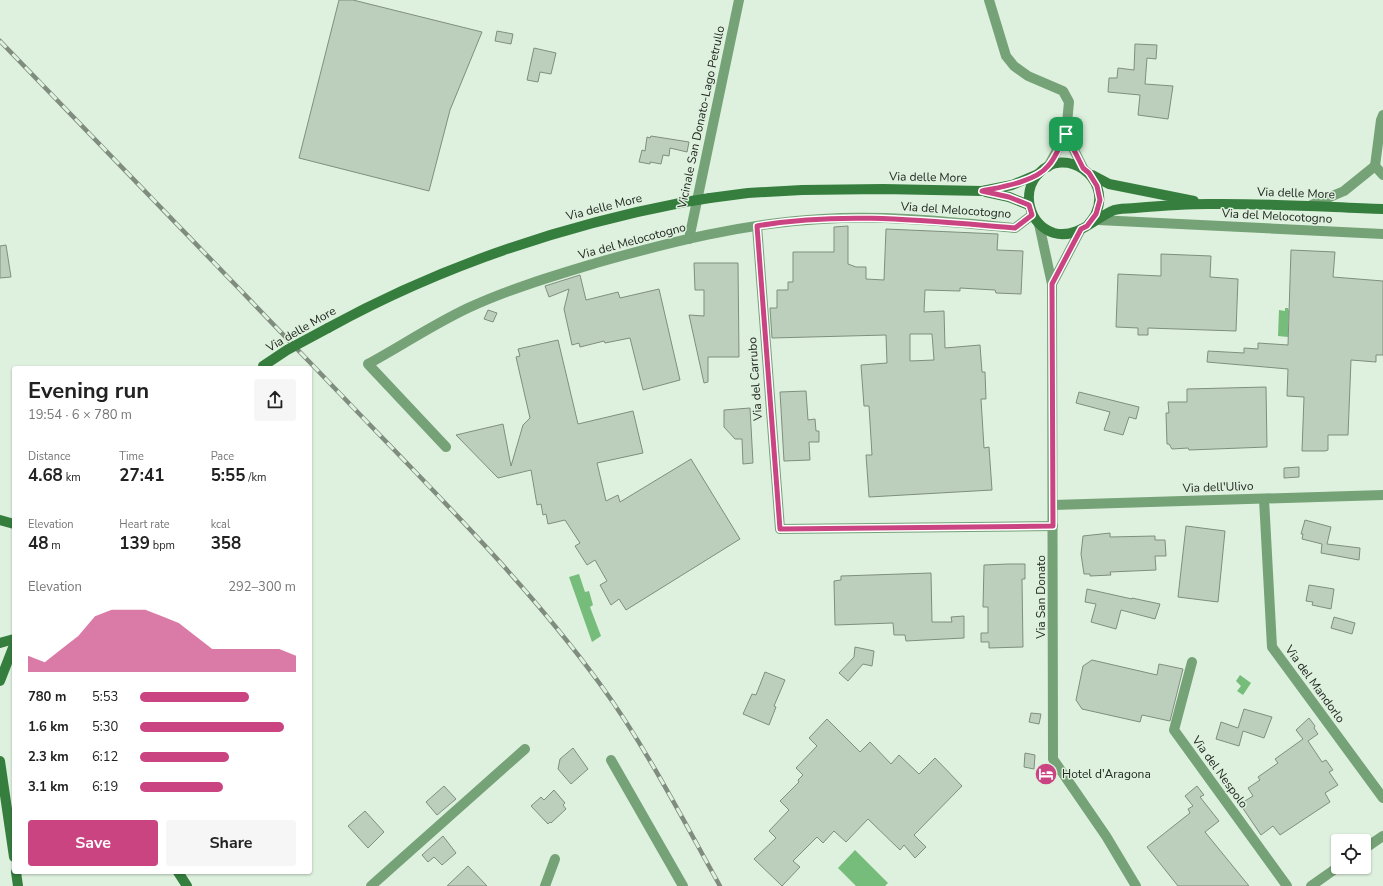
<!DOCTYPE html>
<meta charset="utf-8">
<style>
body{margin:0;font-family:"Nunito Sans",sans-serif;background:#f6f6f6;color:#222;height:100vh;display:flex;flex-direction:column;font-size:15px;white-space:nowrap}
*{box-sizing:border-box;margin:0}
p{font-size:13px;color:#767676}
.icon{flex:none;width:22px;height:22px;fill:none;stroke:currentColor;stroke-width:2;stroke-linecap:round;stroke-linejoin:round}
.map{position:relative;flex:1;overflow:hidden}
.details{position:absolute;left:12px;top:366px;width:300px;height:508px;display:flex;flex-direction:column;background:#fff;border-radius:4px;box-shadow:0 1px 3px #0004}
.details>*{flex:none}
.buttons{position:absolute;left:1331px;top:834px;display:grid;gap:8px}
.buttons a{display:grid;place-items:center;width:40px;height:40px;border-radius:4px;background:#fff;box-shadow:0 1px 3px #0004;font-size:20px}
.pin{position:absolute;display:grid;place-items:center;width:34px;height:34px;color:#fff;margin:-17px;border-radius:8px;box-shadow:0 2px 6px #0006}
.round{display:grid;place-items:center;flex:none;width:42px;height:42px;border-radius:4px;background:#f6f6f6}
.overview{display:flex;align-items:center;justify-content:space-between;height:68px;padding:0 16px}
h1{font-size:22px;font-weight:700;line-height:30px}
.stats{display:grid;grid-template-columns:repeat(3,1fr);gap:6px;height:68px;padding:4px 16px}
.stats div{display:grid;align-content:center}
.stats b{font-size:17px;font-weight:700}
.stats small{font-size:11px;font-weight:400}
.stats p{font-size:11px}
.chart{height:112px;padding:8px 16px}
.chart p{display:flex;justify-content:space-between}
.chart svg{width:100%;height:72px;margin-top:4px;fill:#cb4482;opacity:.7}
.button{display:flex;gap:8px;margin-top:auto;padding:8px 16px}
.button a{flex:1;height:46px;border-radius:4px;background:#cb4482;color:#fff;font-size:16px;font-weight:700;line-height:46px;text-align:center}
.button a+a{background:#f6f6f6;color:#222}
ul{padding:0 16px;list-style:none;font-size:13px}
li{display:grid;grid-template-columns:64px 48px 1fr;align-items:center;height:30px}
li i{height:10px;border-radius:5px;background:#cb4482}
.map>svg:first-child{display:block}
.water{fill:#76bd7b}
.building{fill:#bccebc;stroke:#7f8f7f;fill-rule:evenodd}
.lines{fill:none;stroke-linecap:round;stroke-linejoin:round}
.minor{stroke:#75a277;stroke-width:10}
.tertiary{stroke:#75a277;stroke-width:10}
.secondary{stroke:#367e3e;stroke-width:10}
.rail-casing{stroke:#7f8c7f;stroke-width:4.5}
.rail{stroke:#def0de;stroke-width:3;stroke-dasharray:9;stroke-linecap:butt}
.secondary-bridge{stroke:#367e3e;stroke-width:10}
.route-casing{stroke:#fff;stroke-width:8}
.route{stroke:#cb4482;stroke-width:5}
.labels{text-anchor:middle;stroke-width:3;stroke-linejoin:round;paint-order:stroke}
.street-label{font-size:12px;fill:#212821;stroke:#def0de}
.poi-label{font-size:12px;fill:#212821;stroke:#def0de;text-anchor:start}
</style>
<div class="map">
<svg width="1383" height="886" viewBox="0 0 1383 886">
<rect width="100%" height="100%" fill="#def0de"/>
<g class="water">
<path d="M1285 308H1288L1289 311 1288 337 1278 336 1279 310 1285 311Z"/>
<path d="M579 574 585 592 589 591 593 605 590 607 601 636 592 642 569 577Z"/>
<path d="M1240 675 1251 683 1243 695 1237 691 1241 686 1236 681Z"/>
<path d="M855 850 888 883 885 886H856L838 868Z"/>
</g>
<g class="building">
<path d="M339 0H353L482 32 450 110 429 191 299 158Z"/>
<path d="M497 31 513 34 511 44 495 41Z"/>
<path d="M1135 44 1157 45 1156 59 1147 58 1145 84 1173 86 1168 119 1138 115 1140 95 1108 92 1109 78H1117L1118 68 1134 70Z"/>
<path d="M534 48 556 53 551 74 540 72 538 82 527 80Z"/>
<path d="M651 136 689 142 687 152 670 148 669 156 663 155 661 164 650 162V164L639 162 642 150 645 151 647 137 650 138Z"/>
<path d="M848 226V264L856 267H866V279L884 280 886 229 998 234 997 250 1023 251 1021 294 996 293 995 290 960 288V291L925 290 924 312 944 311 945 348 980 345 982 372H985L986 399H981L984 448 989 447 992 490 869 497 866 455H872L869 406H864L861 365 887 363 886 335 772 338 770 308H777V290H788V282H793V252H834V227ZM910 334H932L934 360 910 361Z"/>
<path d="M6 245 11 277 0 278V246Z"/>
<path d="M1291 250 1335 252 1333 277 1383 281V355H1376V362L1351 360 1348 435H1328V450L1325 451H1302L1304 397 1287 396 1288 369 1207 362 1208 351 1244 353V348L1258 349V343L1288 345Z"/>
<path d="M1161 254 1211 256 1210 277 1238 279 1236 331 1148 328V335H1138V328L1116 327 1118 274 1161 276Z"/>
<path d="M694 263H738L739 357H708V382L704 383 689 315 704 316V290H695Z"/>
<path d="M580 275 586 300 618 292 620 298 659 289 680 380 643 390 630 338 605 343 604 341 580 347 579 343 572 345 564 309 569 289 549 297 545 286Z"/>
<path d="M488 310 497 313 493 322 484 319Z"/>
<path d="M558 340 578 424 633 411 643 453 597 463 606 501 618 495 620 502 691 459 740 539 626 610 619 599 611 605 600 585 607 581 595 560 587 565 575 546 580 543 565 520 548 524 546 514 543 515 541 504 537 505 531 470 498 478 456 435 503 424 511 466 523 425 530 418 516 357 520 356 518 349Z"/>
<path d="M1266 387 1267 447 1189 450 1188 448 1172 449 1169 444H1167L1166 413H1169L1168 402H1187V389Z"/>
<path d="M806 391 808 420 815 419 816 431H819V442H809L810 460 784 461 780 392Z"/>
<path d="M1079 392 1139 407 1136 419 1129 417 1123 435 1104 430 1110 412 1076 403Z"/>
<path d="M750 408 753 463 743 464 742 439H735L724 427V410Z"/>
<path d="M1299 467V477L1284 478V468Z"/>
<path d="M1305 520 1331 527 1327 544 1360 548 1359 560 1321 553 1322 544 1302 539 1303 534H1301Z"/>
<path d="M1186 526 1225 531 1218 602 1178 597Z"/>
<path d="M1110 533V537L1155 536V540H1165L1166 556H1155L1156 570 1110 572 1111 575 1090 576V574H1084L1081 554 1083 536Z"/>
<path d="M1008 564H1025V579H1022L1023 647 989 648V642H981V633H988V607H983L984 565Z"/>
<path d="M931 573 932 622H952L951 617 964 616V638L906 641 905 635H894L893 623 835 625 834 581 841 580V576Z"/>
<path d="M1309 585 1334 589 1331 609 1312 605 1313 602 1306 601Z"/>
<path d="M1087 589 1132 599V598L1160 604 1155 619 1121 610 1116 629 1091 622 1096 604 1085 602Z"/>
<path d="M1334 617 1355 623 1352 634 1331 628Z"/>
<path d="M855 647 874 651 872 666 863 664 848 681 839 673 854 657Z"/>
<path d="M1092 660 1157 675 1159 664 1183 669 1170 721 1142 715 1140 722 1082 709 1076 700 1083 666Z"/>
<path d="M765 672 785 680 774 706 776 707 769 725 743 714 752 694 756 695Z"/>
<path d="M1244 709 1272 717 1264 738 1243 731 1239 746 1216 739 1221 722 1238 728Z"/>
<path d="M1031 713 1041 714 1039 724 1029 722Z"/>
<path d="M1309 718 1315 726 1314 728 1318 734 1308 741 1322 762 1326 760 1333 770 1329 772 1338 785 1325 793 1330 802 1280 835 1273 826 1261 835 1240 804 1253 796 1248 788 1260 780 1258 777 1278 763 1275 759 1303 739 1296 730Z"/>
<path d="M827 719 860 752 870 742 891 764 899 755 919 774 935 758 962 786 914 835 926 847 915 858 904 845 900 850 868 819 846 842 834 831 823 843 817 837 793 861 800 867 782 886 754 859 776 838 769 831 789 810 780 801 799 782 798 780 803 775 796 768 817 746 809 738Z"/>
<path d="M573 748 588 769 571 784 558 769 560 759Z"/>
<path d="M1025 753 1035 755 1034 769 1024 767Z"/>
<path d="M444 786 456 799 437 815 426 802Z"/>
<path d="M1197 786 1204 795 1200 797 1219 821 1205 832 1249 886H1178L1147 847 1190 813 1188 809 1193 806 1185 796Z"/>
<path d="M554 790 565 803 563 805 566 809 551 823 550 822 548 824 531 806 541 797 544 800Z"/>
<path d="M365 811 384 832 368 848 348 826Z"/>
<path d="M443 836 456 853 442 865 434 857 428 862 422 855Z"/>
<path d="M468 866 487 886H447Z"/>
</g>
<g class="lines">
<g class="minor">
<path d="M989 0 1006 56 1014 66 1028 76 1063 91 1069 102 1066 134 1048 167"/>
<path d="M1066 134 1083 168"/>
<path d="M1375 166 1381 120 1383 115"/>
<path d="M1309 206 1344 191 1375 166 1383 175"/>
<path d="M1098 220 1383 234"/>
<path d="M1039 224 1052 284 1053 759 1106 836 1136 886"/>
<path d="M757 226 780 529 1053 526"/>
<path d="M689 239 739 0"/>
<path d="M1052 284 1081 229"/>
<path d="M446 447 368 364C401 346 434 324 468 308 509 289 553 276 596 263 670 242 745 223 822 219 886 215 951 222 1015 228L1032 215"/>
<path d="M1264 499 1272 647 1383 798"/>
<path d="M1053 505 1383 495"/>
<path d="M1192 662 1174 730 1287 886"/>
<path d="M611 760 683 886"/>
<path d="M371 886 525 749"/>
<path d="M545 886 555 859"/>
</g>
<g class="tertiary">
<path d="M1364 849 1383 836"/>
<path d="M1311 886 1338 867"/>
</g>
<g class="secondary">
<path d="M1092 175 1109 184 1194 201"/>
<path d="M986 192 1009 197 1029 205"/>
<path d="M710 198 748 193 802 190 883 189 982 191 1012 185 1038 174"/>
<path d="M1087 226C1090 222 1094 218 1096 213 1112 178 1065 144 1038 174 1021 193 1029 225 1054 233 1076 239 1093 220 1112 211 1118 208 1128 209 1135 208 1159 206 1184 204 1208 204 1266 203 1325 207 1383 209"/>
<path d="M328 328C439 267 560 226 685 202"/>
<path d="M0 520 14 524"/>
<path d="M0 643 14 639"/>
<path d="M0 681 14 645"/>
<path d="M0 761 14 857"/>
<path d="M16 872 18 886"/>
<path d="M178 872 187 886"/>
</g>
<g class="rail-casing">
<path id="rail" d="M0 41C116 161 231 280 346 400 434 492 525 581 600 684 646 747 682 818 720 886"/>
</g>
<use href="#rail" class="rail"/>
<g class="secondary-bridge">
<path d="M685 202 710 198"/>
<path d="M263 366 287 350 328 328"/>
</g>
</g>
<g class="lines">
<g class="route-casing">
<path id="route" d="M1066 134 1083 168 1089 173 1097 186 1100 200 1096 214 1087 226 1081 229 1052 284 1053 526 780 529 757 226C842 211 929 221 1015 228L1032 215 1029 205 1009 197 982 191C1001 187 1035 182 1048 166 1056 158 1060 144 1066 134Z"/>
</g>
<use href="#route" class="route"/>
</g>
<defs>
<g id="hotel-disc" transform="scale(1.15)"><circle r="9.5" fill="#cb4482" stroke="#def0de"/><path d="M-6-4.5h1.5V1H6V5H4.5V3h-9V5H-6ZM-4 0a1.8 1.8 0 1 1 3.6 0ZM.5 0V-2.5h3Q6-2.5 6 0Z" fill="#fff"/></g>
</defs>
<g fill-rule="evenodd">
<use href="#hotel-disc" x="1046" y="774"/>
</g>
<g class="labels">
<g class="street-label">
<text transform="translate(701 117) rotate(-78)" y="4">Vicinale San Donato-Lago Petrullo</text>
<text transform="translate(928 177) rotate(1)" y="4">Via delle More</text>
<text transform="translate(1296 193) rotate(2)" y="4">Via delle More</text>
<text transform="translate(604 207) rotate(-14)" y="4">Via delle More</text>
<text transform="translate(956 210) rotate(4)" y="4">Via del Melocotogno</text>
<text transform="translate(1277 216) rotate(3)" y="4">Via del Melocotogno</text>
<text transform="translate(632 241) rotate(-15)" y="4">Via del Melocotogno</text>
<text transform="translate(301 329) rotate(-30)" y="4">Via delle More</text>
<text transform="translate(755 379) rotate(-94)" y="4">Via del Carrubo</text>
<text transform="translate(1218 487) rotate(-2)" y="4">Via dell'Ulivo</text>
<text transform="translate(1041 597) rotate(-90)" y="4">Via San Donato</text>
<text transform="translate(1315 684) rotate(54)" y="4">Via del Mandorlo</text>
<text transform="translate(1220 772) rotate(54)" y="4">Via del Nespolo</text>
</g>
<g class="poi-label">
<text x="1062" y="778">Hotel d'Aragona</text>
</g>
</g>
</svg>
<div class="buttons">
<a><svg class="icon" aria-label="locate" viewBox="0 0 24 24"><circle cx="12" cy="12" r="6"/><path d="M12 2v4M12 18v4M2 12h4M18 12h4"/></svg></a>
</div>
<div class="pin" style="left:1066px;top:134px;background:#1e9e55"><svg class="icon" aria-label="arrive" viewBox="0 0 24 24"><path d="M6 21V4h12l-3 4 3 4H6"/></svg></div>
<section class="details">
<div class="overview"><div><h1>Evening run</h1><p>19:54 · 6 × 780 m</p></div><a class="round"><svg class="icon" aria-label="share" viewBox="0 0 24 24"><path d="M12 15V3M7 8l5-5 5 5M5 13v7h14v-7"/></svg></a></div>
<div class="stats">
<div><p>Distance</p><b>4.68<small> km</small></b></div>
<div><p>Time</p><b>27:41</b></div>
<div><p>Pace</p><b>5:55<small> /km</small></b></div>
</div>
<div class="stats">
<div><p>Elevation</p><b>48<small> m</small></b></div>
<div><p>Heart rate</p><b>139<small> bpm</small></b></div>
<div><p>kcal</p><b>358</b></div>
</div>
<div class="chart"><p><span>Elevation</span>292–300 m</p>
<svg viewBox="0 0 160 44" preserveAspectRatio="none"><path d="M0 44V34L10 38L20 30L30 22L40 10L50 6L60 6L70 6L80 10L90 14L100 22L110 30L120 30L130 30L140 30L150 30L160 34V44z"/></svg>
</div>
<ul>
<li><b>780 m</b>5:53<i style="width:70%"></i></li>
<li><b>1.6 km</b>5:30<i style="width:92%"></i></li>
<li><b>2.3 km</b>6:12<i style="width:57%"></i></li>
<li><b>3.1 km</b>6:19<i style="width:53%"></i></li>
</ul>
<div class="button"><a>Save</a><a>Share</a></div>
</section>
</div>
